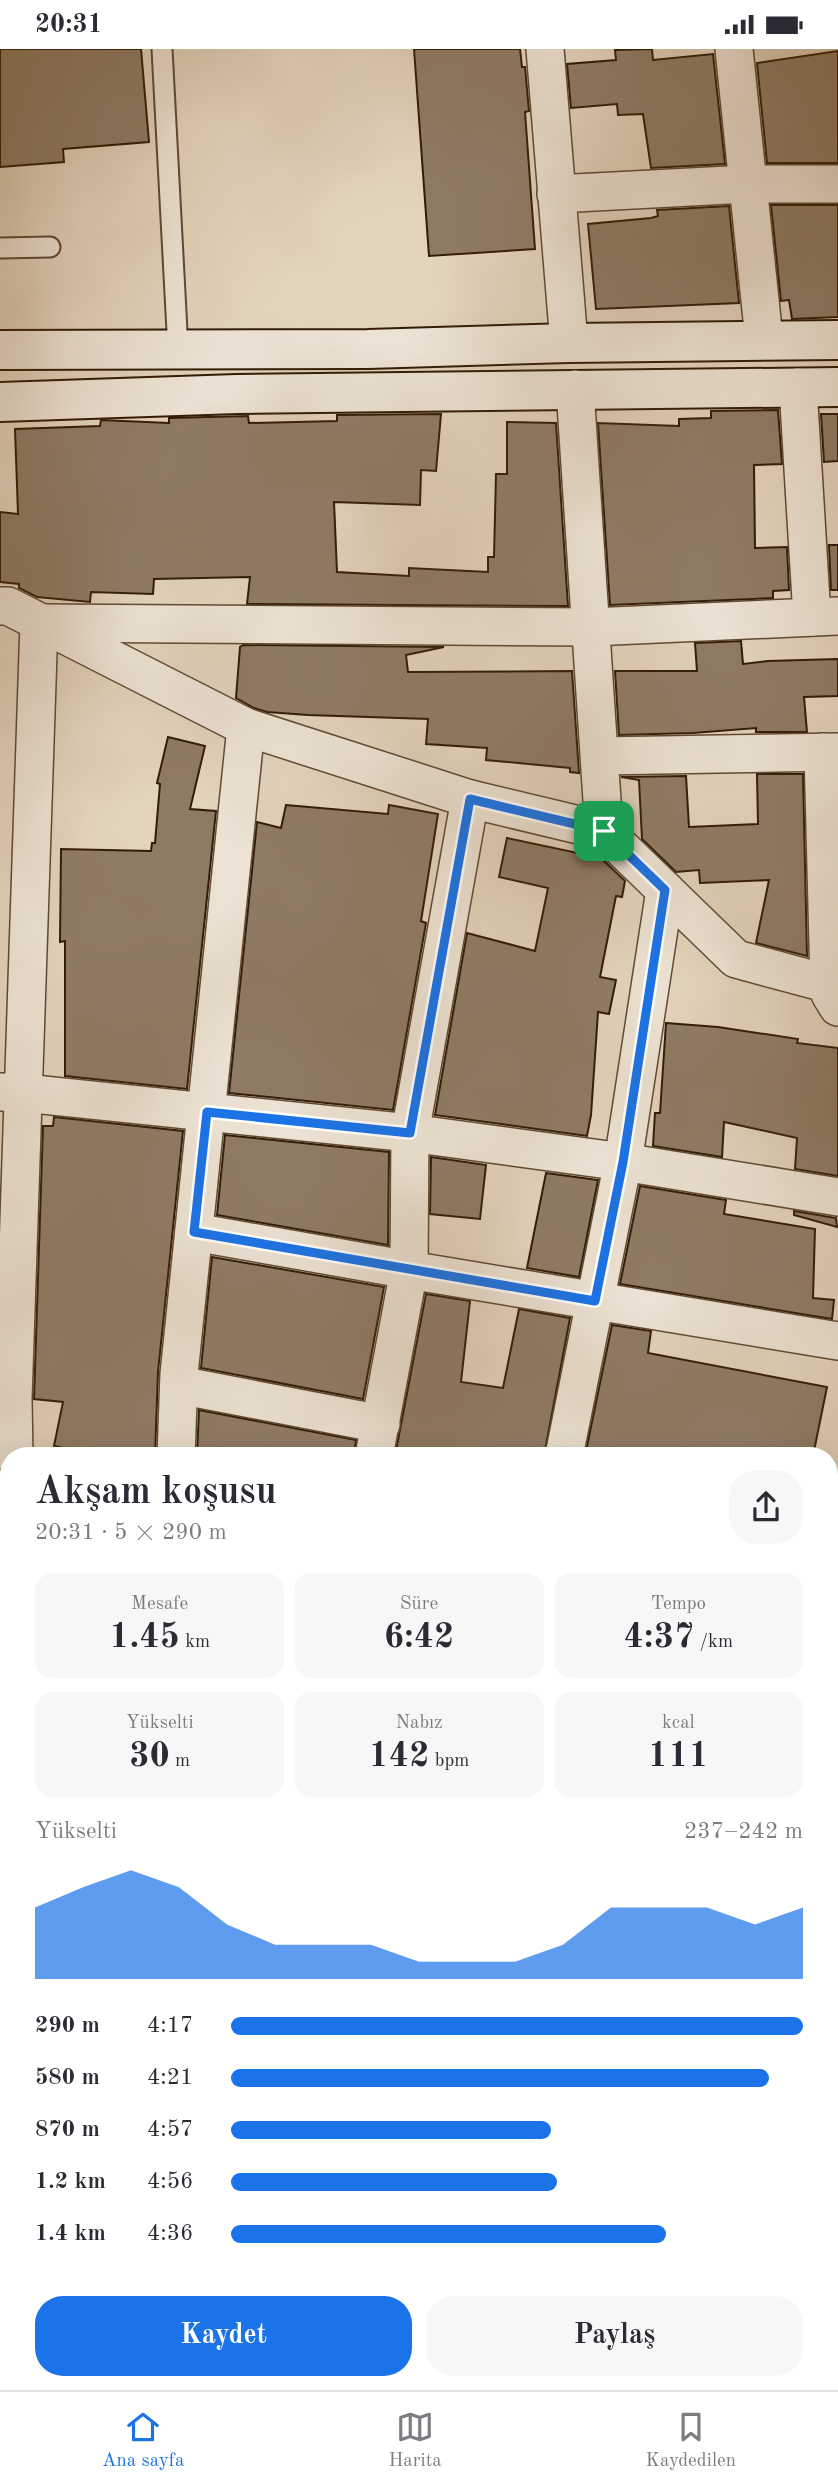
<!DOCTYPE html>
<html lang="tr">
<meta charset="utf-8">
<style>
body{margin:0;font-family:"Old Standard TT",serif;background:#f7f7f7;color:#2b2b33;height:100vh;display:flex;flex-direction:column;font-size:26px;white-space:nowrap}
*{box-sizing:border-box;margin:0}
p{font-size:23px;color:#7c7c81}
.icon{flex:none;width:38px;height:38px;fill:none;stroke:currentColor;stroke-width:2;stroke-linecap:round;stroke-linejoin:round}
.map{position:relative;flex:1;overflow:hidden}
.drawer{position:absolute;left:0px;top:1398px;width:838px;height:943px;display:flex;flex-direction:column;background:#fff;border-radius:28px 28px 0 0;box-shadow:0 7px 28px #0002}
.drawer>*{flex:none}
.pin{position:absolute;display:grid;place-items:center;width:60px;height:60px;color:#fff;margin:-30px;border-radius:14px;box-shadow:0 4px 10px #0006}
.round{display:grid;place-items:center;flex:none;width:74px;height:74px;border-radius:28px;background:#f7f7f7}
.headline{display:flex;align-items:center;justify-content:space-between;height:119px;padding:0 35px}
h1{font-size:38px;font-weight:700;line-height:52px}
.metrics{display:grid;grid-template-columns:repeat(3,1fr);gap:10px;height:119px;padding:7px 35px}
.metrics div{display:grid;align-content:center;border-radius:18px;background:#f7f7f7;text-align:center}
.metrics b{font-size:35px;font-weight:700}
.metrics small{font-size:19px;font-weight:400}
.metrics p{font-size:19px}
.chart{height:196px;padding:14px 35px}
.chart p{display:flex;justify-content:space-between}
.chart svg{width:100%;height:126px;margin-top:7px;fill:#1a73e8;opacity:.7}
.primary-button{display:flex;gap:14px;margin-top:auto;padding:14px 35px}
.primary-button a{flex:1;height:80px;border-radius:28px;background:#1a73e8;color:#fff;font-size:28px;font-weight:700;line-height:80px;text-align:center}
.primary-button a+a{background:#f7f7f7;color:#2b2b33}
ul{padding:0 35px;list-style:none;font-size:23px}
li{display:grid;grid-template-columns:112px 84px 1fr;align-items:center;height:52px}
li i{height:18px;border-radius:9px;background:#1a73e8}
.status{display:flex;justify-content:space-between;align-items:center;height:49px;padding:0 35px;background:#fff;direction:ltr}
.status svg{height:19px;fill:currentColor}
.tab-bar{display:flex;justify-content:space-around;align-items:center;height:98px;border-top:2px solid #e1e1e2;background:#fff;font-size:19px;color:#7c7c81}
.tab-bar a{display:grid;justify-items:center;gap:4px}
.tab-bar .on{color:#1a73e8}
.map>svg:first-child{display:block}
.building{fill:#8e7b65;stroke:#331c06;stroke-width:2}
.lines{fill:none;stroke-linecap:round;stroke-linejoin:round}
.service-casing{stroke:#5f4a34;stroke-width:23}
.minor-casing{stroke:#5f4a34;stroke-width:40}
.secondary-casing{stroke:#331c06;stroke-width:42}
.service{stroke:#ece2d3;stroke-width:19}
.minor{stroke:#ece2d3;stroke-width:37}
.secondary{stroke:#ece2d3;stroke-width:38}
.route-casing{stroke:#fff;stroke-width:14}
.route{stroke:#1a73e8;stroke-width:9}
</style>
<div class="status"><b>20:31</b><svg viewBox="0 0 49 12"><path d="M0 12V9h3v3zM5 12V6h3v6zM10 12V3h3v9zM15 12V0h3v12zM26 1h20v11H26zM47 4h2v5h-2z"/></svg></div>
<div class="map">
<svg width="838" height="2341" viewBox="0 0 838 2341">
<rect width="100%" height="100%" fill="#e2d3bc"/>
<filter id="stains"><feTurbulence type="fractalNoise" baseFrequency=".00286" numOctaves="4"/><feColorMatrix values="0 0 0 0 .2 0 0 0 0 .09 0 0 0 0 .02 0 0 0 .5 -.17"/></filter>
<radialGradient id="worn" r=".72"><stop offset=".6" stop-color="#630" stop-opacity="0"/><stop offset="1" stop-color="#630" stop-opacity=".3"/></radialGradient>
<g class="building">
<path d="M0 0H141L149 93 63 100 64 113 0 118Z"/>
<path d="M414 0H520L522 18H525L529 62 525 63 535 200 429 207Z"/>
<path d="M652 0 653 11 713 5 725 115 651 119 643 65 618 66 617 55 571 59 567 15 616 11 615 1Z"/>
<path d="M838 2V114H767L757 14Z"/>
<path d="M771 156H838V268L792 270 789 251 781 252Z"/>
<path d="M729 157 739 254 596 260 588 175 651 169 658 167 657 161Z"/>
<path d="M778 361 782 415 754 416 755 499 787 498 789 541 773 542V549L610 556 598 374 679 377V370L711 369V362Z"/>
<path d="M441 365 436 422 421 421 420 456 334 453 337 523 409 527V519L488 523V508H494L496 425H507V373L556 374 568 557 247 555 250 528 154 530 153 545 91 543 90 553 37 548 19 539V535L0 533V463L18 465 15 380 100 377 101 371 169 374V369L248 367 249 374 337 372V366Z"/>
<path d="M821 365H838V412L824 413Z"/>
<path d="M829 496H838V541H831Z"/>
<path d="M741 592 743 615 768 612 838 610V647L804 648 807 683H756V679L693 684 619 686 615 622H697L695 594Z"/>
<path d="M243 596 444 598 406 606 408 623 572 622 579 724 570 723V719L486 711 487 699 426 695 428 670 308 666 267 663 254 659 236 649 240 598Z"/>
<path d="M168 688 205 697 190 760 216 762 187 1040 65 1027V892L60 893 61 800 151 802 152 794H155L160 735 157 734Z"/>
<path d="M757 725H803L807 907 756 894 769 831 700 834 699 821 676 823 642 790 639 731 621 728 686 727 689 778 758 775Z"/>
<path d="M286 756 388 765 389 756 438 765 421 872 426 874 393 1061 229 1044 257 773 281 779Z"/>
<path d="M507 789 601 809 625 832 622 848 616 847 600 928 616 931 609 965 598 963 591 1066 587 1087 435 1066 467 884 535 902 548 839 499 828Z"/>
<path d="M666 974 718 978 798 990 797 994 838 999V1127L795 1120 797 1089 724 1073 722 1108 653 1097 655 1064H660Z"/>
<path d="M54 1068 183 1082 158 1323 155 1407H100L54 1397 63 1353 34 1350 43 1077H53Z"/>
<path d="M225 1086 389 1103 388 1196 217 1166Z"/>
<path d="M431 1108 486 1116 480 1170 430 1165Z"/>
<path d="M546 1124 598 1131 579 1228 527 1219Z"/>
<path d="M640 1137 726 1151 724 1165 815 1180 813 1249 834 1251 832 1270 620 1235Z"/>
<path d="M794 1162 836 1169 837 1178 794 1166Z"/>
<path d="M212 1208 384 1238 363 1350 201 1319Z"/>
<path d="M426 1245 470 1252 461 1333 503 1339 519 1260 570 1269 544 1407H395Z"/>
<path d="M612 1276 651 1282 648 1304 827 1338 813 1407H585Z"/>
<path d="M199 1361 356 1391 354 1407H197Z"/>
</g>
<g class="lines">
<g class="service-casing">
<g id="service">
<path d="M162 0 178 301"/>
<path d="M0 199 50 198"/>
</g>
</g>
<g class="minor-casing">
<g id="minor">
<path d="M545 0 569 294"/>
<path d="M734 0 764 290"/>
<path d="M556 145 748 135H838"/>
<path d="M798 338 812 568"/>
<path d="M575 340 604 782"/>
<path d="M0 557H8L246 678 470 750 604 782 736 910 829 935 830 945 838 958"/>
<path d="M823 703 829 935"/>
<path d="M600 707 838 703"/>
<path d="M1 1043 24 1044 410 1084 623 1113 838 1148"/>
<path d="M194 1183 409 1221 838 1292"/>
<path d="M179 1336 381 1375"/>
<path d="M14 1407 13 1350 39 574 591 578 838 567"/>
<path d="M176 1407 179 1325 246 678"/>
<path d="M374 1407 409 1221 410 1084 470 750"/>
<path d="M564 1407 623 1113 665 841"/>
<path d="M830 1613 838 1615"/>
<path d="M0 1626H9"/>
<path d="M830 1804 838 1807"/>
<path d="M9 1922 2 2090 9 2109"/>
<path d="M830 1962 838 1963"/>
<path d="M830 2080 838 2081"/>
<path d="M830 2218 838 2219"/>
<path d="M830 2304H838"/>
<path d="M85 2333 88 2341"/>
<path d="M288 2333 291 2341"/>
<path d="M557 2341 601 2333"/>
</g>
</g>
<g class="secondary-casing">
<g id="secondary">
<path d="M0 301 368 300 569 294 838 291"/>
<path d="M0 353 237 345 838 338"/>
</g>
</g>
<use href="#service" class="service"/>
<use href="#minor" class="minor"/>
<use href="#secondary" class="secondary"/>
</g>
<g class="lines">
<g class="route-casing">
<path id="route" d="M470 750 604 782 665 841 623 1113 595 1252 194 1183 207 1063 410 1084Z"/>
</g>
<use href="#route" class="route"/>
</g>
<rect width="100%" height="100%" filter="url(#stains)"/>
<rect width="100%" height="100%" fill="url(#worn)"/>
</svg>
<div class="pin" style="left:604px;top:782px;background:#1e9e55"><svg class="icon" aria-label="arrive" viewBox="0 0 24 24"><path d="M6 21V4h12l-3 4 3 4H6"/></svg></div>
<section class="drawer">
<div class="headline"><div><h1>Akşam koşusu</h1><p>20:31 · 5 × 290 m</p></div><a class="round"><svg class="icon" aria-label="share" viewBox="0 0 24 24"><path d="M12 15V3M7 8l5-5 5 5M5 13v7h14v-7"/></svg></a></div>
<div class="metrics">
<div><p>Mesafe</p><b>1.45<small> km</small></b></div>
<div><p>Süre</p><b>6:42</b></div>
<div><p>Tempo</p><b>4:37<small> /km</small></b></div>
</div>
<div class="metrics">
<div><p>Yükselti</p><b>30<small> m</small></b></div>
<div><p>Nabız</p><b>142<small> bpm</small></b></div>
<div><p>kcal</p><b>111</b></div>
</div>
<div class="chart"><p><span>Yükselti</span>237–242 m</p>
<svg viewBox="0 0 160 44" preserveAspectRatio="none"><path d="M0 44V19L10 12L20 6L30 12L40 25L50 32L60 32L70 32L80 38L90 38L100 38L110 32L120 19L130 19L140 19L150 25L160 19V44z"/></svg>
</div>
<ul>
<li><b>290 m</b>4:17<i style="width:100%"></i></li>
<li><b>580 m</b>4:21<i style="width:94%"></i></li>
<li><b>870 m</b>4:57<i style="width:56%"></i></li>
<li><b>1.2 km</b>4:56<i style="width:57%"></i></li>
<li><b>1.4 km</b>4:36<i style="width:76%"></i></li>
</ul>
<div class="primary-button"><a>Kaydet</a><a>Paylaş</a></div>
</section>
</div>
<nav class="tab-bar">
<a class="on"><svg class="icon" aria-label="home" viewBox="0 0 24 24"><path d="M3 11l9-7 9 7M6 9v11h12V9"/></svg>Ana sayfa</a>
<a><svg class="icon" aria-label="map" viewBox="0 0 24 24"><path d="M3 6l6-2 6 2 6-2v14l-6 2-6-2-6 2zM9 4v14M15 6v14"/></svg>Harita</a>
<a><svg class="icon" aria-label="saved" viewBox="0 0 24 24"><path d="M7 4h10v16l-5-4-5 4z"/></svg>Kaydedilen</a>
</nav>
